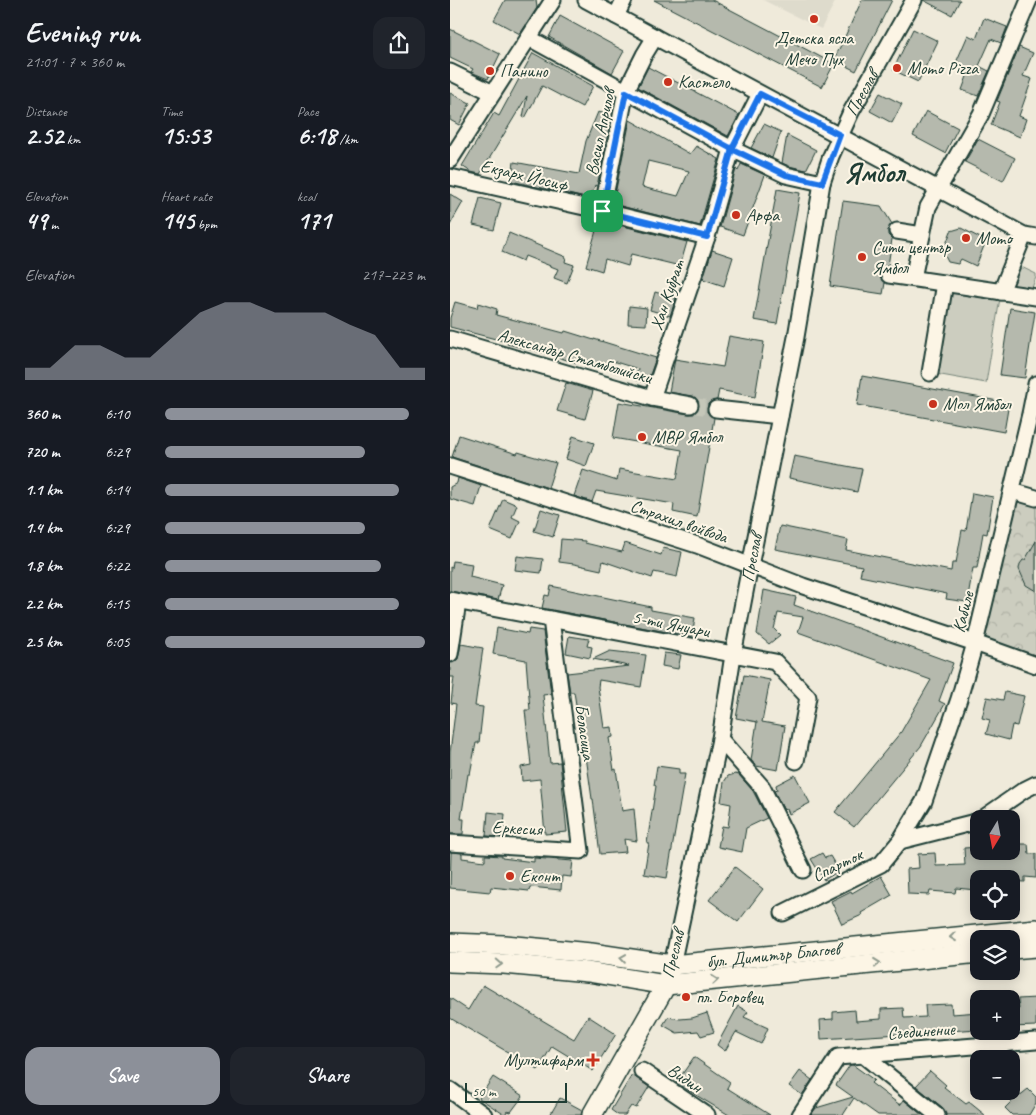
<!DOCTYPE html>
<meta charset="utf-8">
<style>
body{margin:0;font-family:Caveat,sans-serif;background:#20242c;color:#f1f3f6;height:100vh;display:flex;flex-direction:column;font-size:19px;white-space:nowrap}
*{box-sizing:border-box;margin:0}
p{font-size:16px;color:#9ea1a6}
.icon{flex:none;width:28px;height:28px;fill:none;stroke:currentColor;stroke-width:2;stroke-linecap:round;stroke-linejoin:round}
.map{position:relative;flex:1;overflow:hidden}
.sheet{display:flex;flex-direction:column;background:#171b24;width:450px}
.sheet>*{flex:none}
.needle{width:32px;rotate:190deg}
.fabs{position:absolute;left:520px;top:810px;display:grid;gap:10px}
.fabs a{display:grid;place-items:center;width:50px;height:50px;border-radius:10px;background:#171b24;box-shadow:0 2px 12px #0003;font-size:25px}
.scale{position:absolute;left:15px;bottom:12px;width:102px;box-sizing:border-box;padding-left:5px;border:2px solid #1f3d34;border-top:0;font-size:14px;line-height:18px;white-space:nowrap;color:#1f3d34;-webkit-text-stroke:4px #fcf5e5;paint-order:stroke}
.pin{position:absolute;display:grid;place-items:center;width:42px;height:42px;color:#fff;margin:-21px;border-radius:10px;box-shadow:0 2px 8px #0006}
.round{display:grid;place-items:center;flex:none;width:52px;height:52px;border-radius:15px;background:#20242c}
.summary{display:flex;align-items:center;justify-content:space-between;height:85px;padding:0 25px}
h1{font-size:28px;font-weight:700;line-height:38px}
.metrics{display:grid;grid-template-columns:repeat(3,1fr);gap:8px;height:85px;padding:5px 25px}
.metrics div{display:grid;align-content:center}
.metrics b{font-size:25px;font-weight:700}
.metrics small{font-size:14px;font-weight:400}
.metrics p{font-size:14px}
.chart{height:140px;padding:10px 25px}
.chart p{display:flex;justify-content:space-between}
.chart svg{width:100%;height:90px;margin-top:5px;fill:#8c9099;opacity:.7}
.button{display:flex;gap:10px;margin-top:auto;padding:10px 25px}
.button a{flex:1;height:58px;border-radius:15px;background:#8c9099;color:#fff;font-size:20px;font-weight:700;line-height:58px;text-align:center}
.button a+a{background:#20242c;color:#f1f3f6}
ul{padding:0 25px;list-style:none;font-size:16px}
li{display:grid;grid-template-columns:80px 60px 1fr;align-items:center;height:38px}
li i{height:12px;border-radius:6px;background:#8c9099}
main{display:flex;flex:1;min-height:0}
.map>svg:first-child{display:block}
.built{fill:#dedbcc}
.green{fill:#cccdbf;stroke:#76857a}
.park{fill:url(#park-crowns);stroke:#76857a}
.building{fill:#b5b9ad;stroke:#1f3d34;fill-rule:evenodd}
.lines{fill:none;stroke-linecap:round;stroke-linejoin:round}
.minor-tunnel{stroke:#c5c7b9;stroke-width:15;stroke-dasharray:15 8;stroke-linecap:butt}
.minor-casing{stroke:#1f3d34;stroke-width:19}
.major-casing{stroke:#1f3d34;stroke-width:22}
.minor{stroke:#fcf5e5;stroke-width:15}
.major{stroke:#fcf5e5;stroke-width:19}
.oneway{stroke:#8e998c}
.route-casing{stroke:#fff;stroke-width:10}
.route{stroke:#1a73e8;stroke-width:6}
.poi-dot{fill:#c8321e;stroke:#fcf5e5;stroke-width:2}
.labels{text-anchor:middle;stroke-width:4;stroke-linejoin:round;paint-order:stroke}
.poi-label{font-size:18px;fill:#1f3d34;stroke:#fcf5e5;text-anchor:start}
.street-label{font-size:18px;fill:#1f3d34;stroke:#fcf5e5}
.town-label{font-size:28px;font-weight:bold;fill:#1f3d34;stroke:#fcf5e5}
</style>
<main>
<section class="sheet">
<div class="summary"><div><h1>Evening run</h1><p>21:01 · 7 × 360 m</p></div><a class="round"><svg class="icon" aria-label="share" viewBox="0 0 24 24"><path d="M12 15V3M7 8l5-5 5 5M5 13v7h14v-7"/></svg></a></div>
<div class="metrics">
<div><p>Distance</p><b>2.52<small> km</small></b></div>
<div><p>Time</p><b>15:53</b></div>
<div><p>Pace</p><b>6:18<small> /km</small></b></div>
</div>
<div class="metrics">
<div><p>Elevation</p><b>49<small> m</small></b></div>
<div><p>Heart rate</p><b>145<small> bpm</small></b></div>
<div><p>kcal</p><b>171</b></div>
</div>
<div class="chart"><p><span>Elevation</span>217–223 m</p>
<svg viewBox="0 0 160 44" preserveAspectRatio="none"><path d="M0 44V38L10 38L20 27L30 27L40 33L50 33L60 22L70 11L80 6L90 6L100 11L110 11L120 11L130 17L140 22L150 38L160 38V44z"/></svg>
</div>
<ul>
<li><b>360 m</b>6:10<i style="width:94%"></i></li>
<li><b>720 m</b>6:29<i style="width:77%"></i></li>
<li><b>1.1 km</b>6:14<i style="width:90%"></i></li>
<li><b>1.4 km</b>6:29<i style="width:77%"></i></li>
<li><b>1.8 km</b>6:22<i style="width:83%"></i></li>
<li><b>2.2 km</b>6:15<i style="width:90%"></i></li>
<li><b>2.5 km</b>6:05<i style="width:100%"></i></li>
</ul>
<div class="button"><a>Save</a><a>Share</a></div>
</section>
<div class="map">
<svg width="586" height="1115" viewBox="0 0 586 1115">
<defs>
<pattern id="park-crowns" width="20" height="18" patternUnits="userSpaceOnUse" patternTransform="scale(1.25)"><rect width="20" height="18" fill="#cccdbf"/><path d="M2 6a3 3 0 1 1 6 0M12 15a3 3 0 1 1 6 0" fill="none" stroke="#afb1a5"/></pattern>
</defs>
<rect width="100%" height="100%" fill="#efeada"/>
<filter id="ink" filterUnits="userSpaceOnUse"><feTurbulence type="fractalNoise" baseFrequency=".02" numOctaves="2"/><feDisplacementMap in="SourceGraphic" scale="10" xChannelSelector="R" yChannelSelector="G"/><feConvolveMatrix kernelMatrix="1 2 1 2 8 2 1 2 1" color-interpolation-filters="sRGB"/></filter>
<g filter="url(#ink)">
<path class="built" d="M313 0H386L371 29Z"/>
<path class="green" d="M563 263 586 274V277L579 296 551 292 536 383 480 373 495 283 551 292Z"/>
<path class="park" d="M562 491 586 498V665L525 643Z"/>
<g class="building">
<path d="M55 0H86L87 8 70 34 44 20Z"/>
<path d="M204 0H262L384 64 372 87Z"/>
<path d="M412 0H442L406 71 384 60Z"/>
<path d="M473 0H510L502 15Z"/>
<path d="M110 16 174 51 162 73 99 37Z"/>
<path d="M534 18 557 27 551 43 541 39 529 66 539 71 528 96 512 90 519 71 505 65 518 35 526 39Z"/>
<path d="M0 29 50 54 38 79 21 72 23 69 0 58Z"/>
<path d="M463 29 488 41 468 82 443 70Z"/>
<path d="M569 47 583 53 573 76 582 79 569 116 576 119 570 137 541 125 550 102 547 101Z"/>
<path d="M83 53 143 86 132 107 92 86 75 118 73 117 77 96 30 174 21 172 12 166 44 113 49 116Z"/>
<path d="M198 67 289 115 278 136 188 87Z"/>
<path d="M0 93 20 103 9 125 0 120Z"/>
<path d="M430 93 452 104 442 123 420 111Z"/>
<path d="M476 111 508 128 495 153 463 136Z"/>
<path d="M148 112 162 115 147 186 145 185 140 199 61 181 64 162 129 174 136 141Z"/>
<path d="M180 120 240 154 246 146 269 159 250 226 163 204ZM198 161 239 171 228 196 192 187Z"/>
<path d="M314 124 331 132 322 158 301 148Z"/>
<path d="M337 135 366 150 356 170 339 166 332 163Z"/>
<path d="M528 139 565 158 553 181 515 162Z"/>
<path d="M291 164 315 175 293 235 270 227 286 169 288 171Z"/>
<path d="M327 189 350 193 327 324 304 320Z"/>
<path d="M0 194 13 202 0 225Z"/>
<path d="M30 198 51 203 44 230 23 225Z"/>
<path d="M393 201 431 206 442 224 438 230V235L442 239 438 266 432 269 430 274 431 279 435 283 433 294 380 286Z"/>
<path d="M149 220 237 242 230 266 181 254 178 266 155 259 152 271 136 266Z"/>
<path d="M511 228 536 241 526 266 511 259 508 264 498 262 493 252 501 231Z"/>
<path d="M59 233 116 257 115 262 124 265 117 283 104 278 108 269 75 256 73 261 52 252Z"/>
<path d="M262 250 283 257 274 286 253 279Z"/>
<path d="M205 292 226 298 220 316 200 310Z"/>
<path d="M5 302 27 308 28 303 47 309 46 315 114 333 115 331 144 340V339L206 358 197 383 184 379 188 369 159 360 157 366 129 358 127 363 107 357 108 356 57 344V342L0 327V318Z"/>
<path d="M179 306 197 308 196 325 178 324Z"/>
<path d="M560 308 585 312 575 378 550 375Z"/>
<path d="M279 336 314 342 305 397 269 390 267 400 262 401 258 404 257 412 264 418 247 517 223 512 224 504 146 491 142 502 124 496 133 470 167 481 169 469 227 479 232 450 163 438 169 402 238 414H244L249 407 246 398 242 396 219 392 225 359 273 367Z"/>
<path d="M412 376 559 403 554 432 407 405Z"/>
<path d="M116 383 143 391 135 419 107 411Z"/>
<path d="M9 435 67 454 68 452 106 463 98 488 2 457Z"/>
<path d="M123 436 144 443 136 466 116 459Z"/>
<path d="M344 456 412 469 407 492 339 478Z"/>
<path d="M8 478 31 486 25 506 0 499V487L7 483Z"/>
<path d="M522 493 543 497 537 534 533 533 527 568H523L517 602 496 599 497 594 410 576 412 566 325 549 330 526 398 540 396 550 501 571 502 563H506L512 530 516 531Z"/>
<path d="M53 499 67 505 62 517 70 521 62 539 40 530Z"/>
<path d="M91 509 110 515 103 537 84 531Z"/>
<path d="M111 539 135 541V543L172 552 175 543 211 555 213 548 232 552 227 577 204 572 202 578 153 561 151 570 124 564 109 562Z"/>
<path d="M586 541V591L576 585 569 569 570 564 573 560H575Z"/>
<path d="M67 556 93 559 91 573 65 570Z"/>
<path d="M3 561 22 564 20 577 52 585 48 600 0 591V567L2 568Z"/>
<path d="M101 586 201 607V610L245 618 242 637 92 608 95 595 99 596Z"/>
<path d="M314 590 346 597 344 605 503 663 489 701 495 704 471 746 404 827 385 812 451 732 481 680 348 632 353 617 328 613 324 629 330 635 319 644 307 634Z"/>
<path d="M47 628 78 634 79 629 93 631 101 694 93 695 100 763 110 762 117 832 95 834 90 779 72 781 71 767 81 765 75 710H80L76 660 43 654Z"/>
<path d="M119 636 139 639 137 646 142 647 140 658 116 653Z"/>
<path d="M11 644 33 648 25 706 33 707 29 743H26L20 774H18L11 819H14L13 834H0V753L6 704 1 703 4 677H0V663L8 659Z"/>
<path d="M160 651 196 655 191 687 149 680 148 687 154 728 162 727 163 737 159 738 164 770 166 769 172 811 184 809 187 841 174 839 176 852 150 854 143 799H142L134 742H132L124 692H120L117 673 179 666 143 659Z"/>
<path d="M214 653 231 655 228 669 212 666Z"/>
<path d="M294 675 320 680 312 722 335 726 328 770 306 766 301 760 307 722 286 718Z"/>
<path d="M555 692 574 696 567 726 562 725 559 740 536 734 540 720 532 718 537 697 553 700Z"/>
<path d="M207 766 229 769V774H235L217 878 194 874 199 843H197L206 786 204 785Z"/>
<path d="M285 774 289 775 303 791 317 818 296 828 292 852 268 847 272 826 278 827 281 804 271 802 274 782 278 776Z"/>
<path d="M345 775 360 803 339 814 337 809 334 810 324 791 327 790 326 785Z"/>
<path d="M38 812 55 814 53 837 36 836Z"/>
<path d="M561 844H578L579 854H586V878L575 877V882L561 881V879H529V884H527L526 890 506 888 505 893 480 891 479 895 458 894 457 869 469 868 468 854 485 853 486 866 515 865 514 848 529 847V851H531V859L561 858Z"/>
<path d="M1 852 12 853V858L35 861V855L52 856V858L84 862V858L123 861 121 877 112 876 111 890 80 887 79 891 41 887 40 892 0 888Z"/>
<path d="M372 853 375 858 380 856 389 871 374 880 361 859Z"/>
<path d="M285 867 313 889 288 922 259 900Z"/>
<path d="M431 876 442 895 411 913 412 915 392 924 381 901 401 891 402 893Z"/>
<path d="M33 985 124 1039 138 1016 166 1034 143 1071 102 1046 88 1070 0 1018V998L18 1010Z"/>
<path d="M586 998V1026L561 1027V1009H569L568 999Z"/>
<path d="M501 1004 502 1014 529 1012V1029L371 1039 370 1020 383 1019V1012L405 1010 406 1021 431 1019V1009L453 1008 454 1018 476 1017 475 1005Z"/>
<path d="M288 1006 298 1012 294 1017 318 1028 311 1044 286 1032 275 1051 267 1045Z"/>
<path d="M257 1013 264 1032 251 1036 248 1031 227 1033 213 1025 218 1017 230 1019 242 1018Z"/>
<path d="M244 1057 280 1082 277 1088 320 1115H279L226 1083Z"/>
<path d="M400 1065H403L424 1080 421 1083 450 1105 454 1100 472 1115H428L404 1098 393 1115H361L366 1108 403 1097 386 1085Z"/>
<path d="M350 1071 362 1080 352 1095 339 1086Z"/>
<path d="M480 1071 496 1085 494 1087 516 1104 519 1102 535 1115H496L493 1108 466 1086Z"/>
<path d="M182 1075 199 1087 186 1108 181 1106 175 1115H168L161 1110Z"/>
<path d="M43 1077 73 1096 61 1112 57 1111 55 1115 29 1098Z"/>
<path d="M578 1089 586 1097V1103L579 1115H562L555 1108 567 1096 568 1097Z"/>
<path d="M110 1098 132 1110 131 1115H100Z"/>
</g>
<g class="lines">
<path class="minor-tunnel" d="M240 405 266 409"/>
<g class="minor-casing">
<g id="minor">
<path d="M136 0 574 235 586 237"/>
<path d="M166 16 174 0"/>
<path d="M79 38 282 149 336 175 372 183"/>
<path d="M0 72 43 93"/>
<path d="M0 160 103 0"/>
<path d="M0 177 152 211 257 237"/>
<path d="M152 211 176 91 194 55 205 37"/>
<path d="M447 231 472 235"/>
<path d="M439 275 586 297"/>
<path d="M463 278 478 207 531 114 579 0"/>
<path d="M551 292 574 235"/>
<path d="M0 339 202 398 240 405"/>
<path d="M480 373 495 283"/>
<path d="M202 398 257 237 282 149 310 94"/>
<path d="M266 409 330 416"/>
<path d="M0 466 247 545 353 586 525 643 586 665"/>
<path d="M562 491 586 498"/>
<path d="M0 600 325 662 358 697 346 761"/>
<path d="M0 654 8 602"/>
<path d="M270 739 312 787 353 870"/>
<path d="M532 819 574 790 586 784"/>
<path d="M450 841 529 821"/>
<path d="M0 843 131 851 101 619"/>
<path d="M333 913 431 864 450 841 474 801 509 699 525 643 580 414 586 384"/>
<path id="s1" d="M222 965 270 739 283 655 300 566 346 337 372 183 381 156 401 112 464 0"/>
<path d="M413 1055 487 1115"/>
<path d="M192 1071 257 1115"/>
<path d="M0 1090 34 1115"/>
<path d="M350 1115 388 1057 586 1041"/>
</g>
</g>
<g class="major-casing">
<g id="major">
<path id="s2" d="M0 943 54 945 141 953 222 965 586 929"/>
<path d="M561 949 586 947"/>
<path d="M0 962 54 964 138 972 216 985 529 953"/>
<path d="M142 1115 216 985 219 974"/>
</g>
</g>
<use href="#minor" class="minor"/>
<use href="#major" class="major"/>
</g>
<defs><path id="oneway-chevron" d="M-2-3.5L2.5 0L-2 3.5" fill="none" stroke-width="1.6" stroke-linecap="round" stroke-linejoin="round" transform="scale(1.25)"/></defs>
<g class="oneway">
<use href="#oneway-chevron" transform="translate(503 937) rotate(174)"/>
<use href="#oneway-chevron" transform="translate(173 958) rotate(-172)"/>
<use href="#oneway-chevron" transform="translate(427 963) rotate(-6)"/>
<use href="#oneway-chevron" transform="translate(49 964) rotate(3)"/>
<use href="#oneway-chevron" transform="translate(265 980) rotate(-6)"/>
</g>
</g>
<g class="lines" filter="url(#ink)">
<g class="route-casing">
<path id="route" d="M152 211 257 237 282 149 336 175 372 183 390 135 310 94 282 149 176 92 152 211"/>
</g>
<use href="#route" class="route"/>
</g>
<g class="poi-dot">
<circle cx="364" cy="19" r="5"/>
<circle cx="447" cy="68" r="5"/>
<circle cx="40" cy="71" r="5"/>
<circle cx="218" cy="82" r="5"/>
<circle cx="286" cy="215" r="5"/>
<circle cx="516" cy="238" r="5"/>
<circle cx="412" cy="257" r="5"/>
<circle cx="483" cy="404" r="5"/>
<circle cx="192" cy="437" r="5"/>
<circle cx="60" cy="876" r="5"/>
<circle cx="236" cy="997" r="5"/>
<path d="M140.5 1052.5h5v5h5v5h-5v5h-5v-5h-5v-5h5z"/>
</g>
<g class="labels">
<g class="poi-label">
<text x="364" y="44" text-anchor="middle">Детска ясла<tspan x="364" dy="21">Мечо Пух</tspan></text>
<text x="457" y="74">Momo Pizza</text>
<text x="50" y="77">Панино</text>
<text x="228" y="88">Кастело</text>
<text x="296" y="221">Арфа</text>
<text x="526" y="244">Momo</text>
<text x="422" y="253">Сити център<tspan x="422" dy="21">Ямбол</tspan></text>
<text x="493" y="410">Мол Ямбол</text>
<text x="202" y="443">МВР Ямбол</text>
<text x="70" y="882">Еконт</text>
<text x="246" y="1003">пл. Боровец</text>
<text x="133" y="1066" text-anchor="end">Мултифарм</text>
</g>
<g class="street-label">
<text dy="6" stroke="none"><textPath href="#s1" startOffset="895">Преслав</textPath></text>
<text transform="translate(150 132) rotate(-78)" y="6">Васил Априлов</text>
<text transform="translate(74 175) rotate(13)" y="6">Екзарх Йосиф</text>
<text transform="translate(217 295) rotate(-71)" y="6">Хан Кубрат</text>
<text transform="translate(125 356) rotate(16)" y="6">Александър Стамболийски</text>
<text transform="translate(229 521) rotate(19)" y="6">Страхил войвода</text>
<text dy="6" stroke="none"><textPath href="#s1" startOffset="415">Преслав</textPath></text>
<text transform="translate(513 612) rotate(-76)" y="6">Кабиле</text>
<text transform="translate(221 624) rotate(11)" y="6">5-ти Януари</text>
<text transform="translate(135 732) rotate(82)" y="6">Беласица</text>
<text transform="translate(67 828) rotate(3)" y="6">Еркесия</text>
<text transform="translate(387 865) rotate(-26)" y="6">Спарток</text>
<text transform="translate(223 954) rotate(-76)" y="6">Преслав</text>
<text dy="6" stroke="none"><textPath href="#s2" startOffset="325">бул. Димитър Благоев</textPath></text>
<text transform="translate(471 1031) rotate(-4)" y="6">Съединение</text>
<text transform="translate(235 1078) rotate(34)" y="6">Видин</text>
</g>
<g class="town-label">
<text x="424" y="182">Ямбол</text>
</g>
</g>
</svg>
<div class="fabs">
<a><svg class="needle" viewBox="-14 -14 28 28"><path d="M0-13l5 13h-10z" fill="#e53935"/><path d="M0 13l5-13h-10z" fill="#9ea1a6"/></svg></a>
<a><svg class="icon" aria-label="locate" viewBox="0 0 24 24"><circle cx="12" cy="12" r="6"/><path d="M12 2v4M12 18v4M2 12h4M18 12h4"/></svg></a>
<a><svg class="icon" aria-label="layers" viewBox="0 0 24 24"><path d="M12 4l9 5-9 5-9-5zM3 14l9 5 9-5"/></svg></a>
<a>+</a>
<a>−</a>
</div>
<div class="scale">50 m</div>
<div class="pin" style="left:152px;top:211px;background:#1e9e55"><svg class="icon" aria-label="arrive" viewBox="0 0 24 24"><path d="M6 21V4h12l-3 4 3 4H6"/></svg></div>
</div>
</main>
